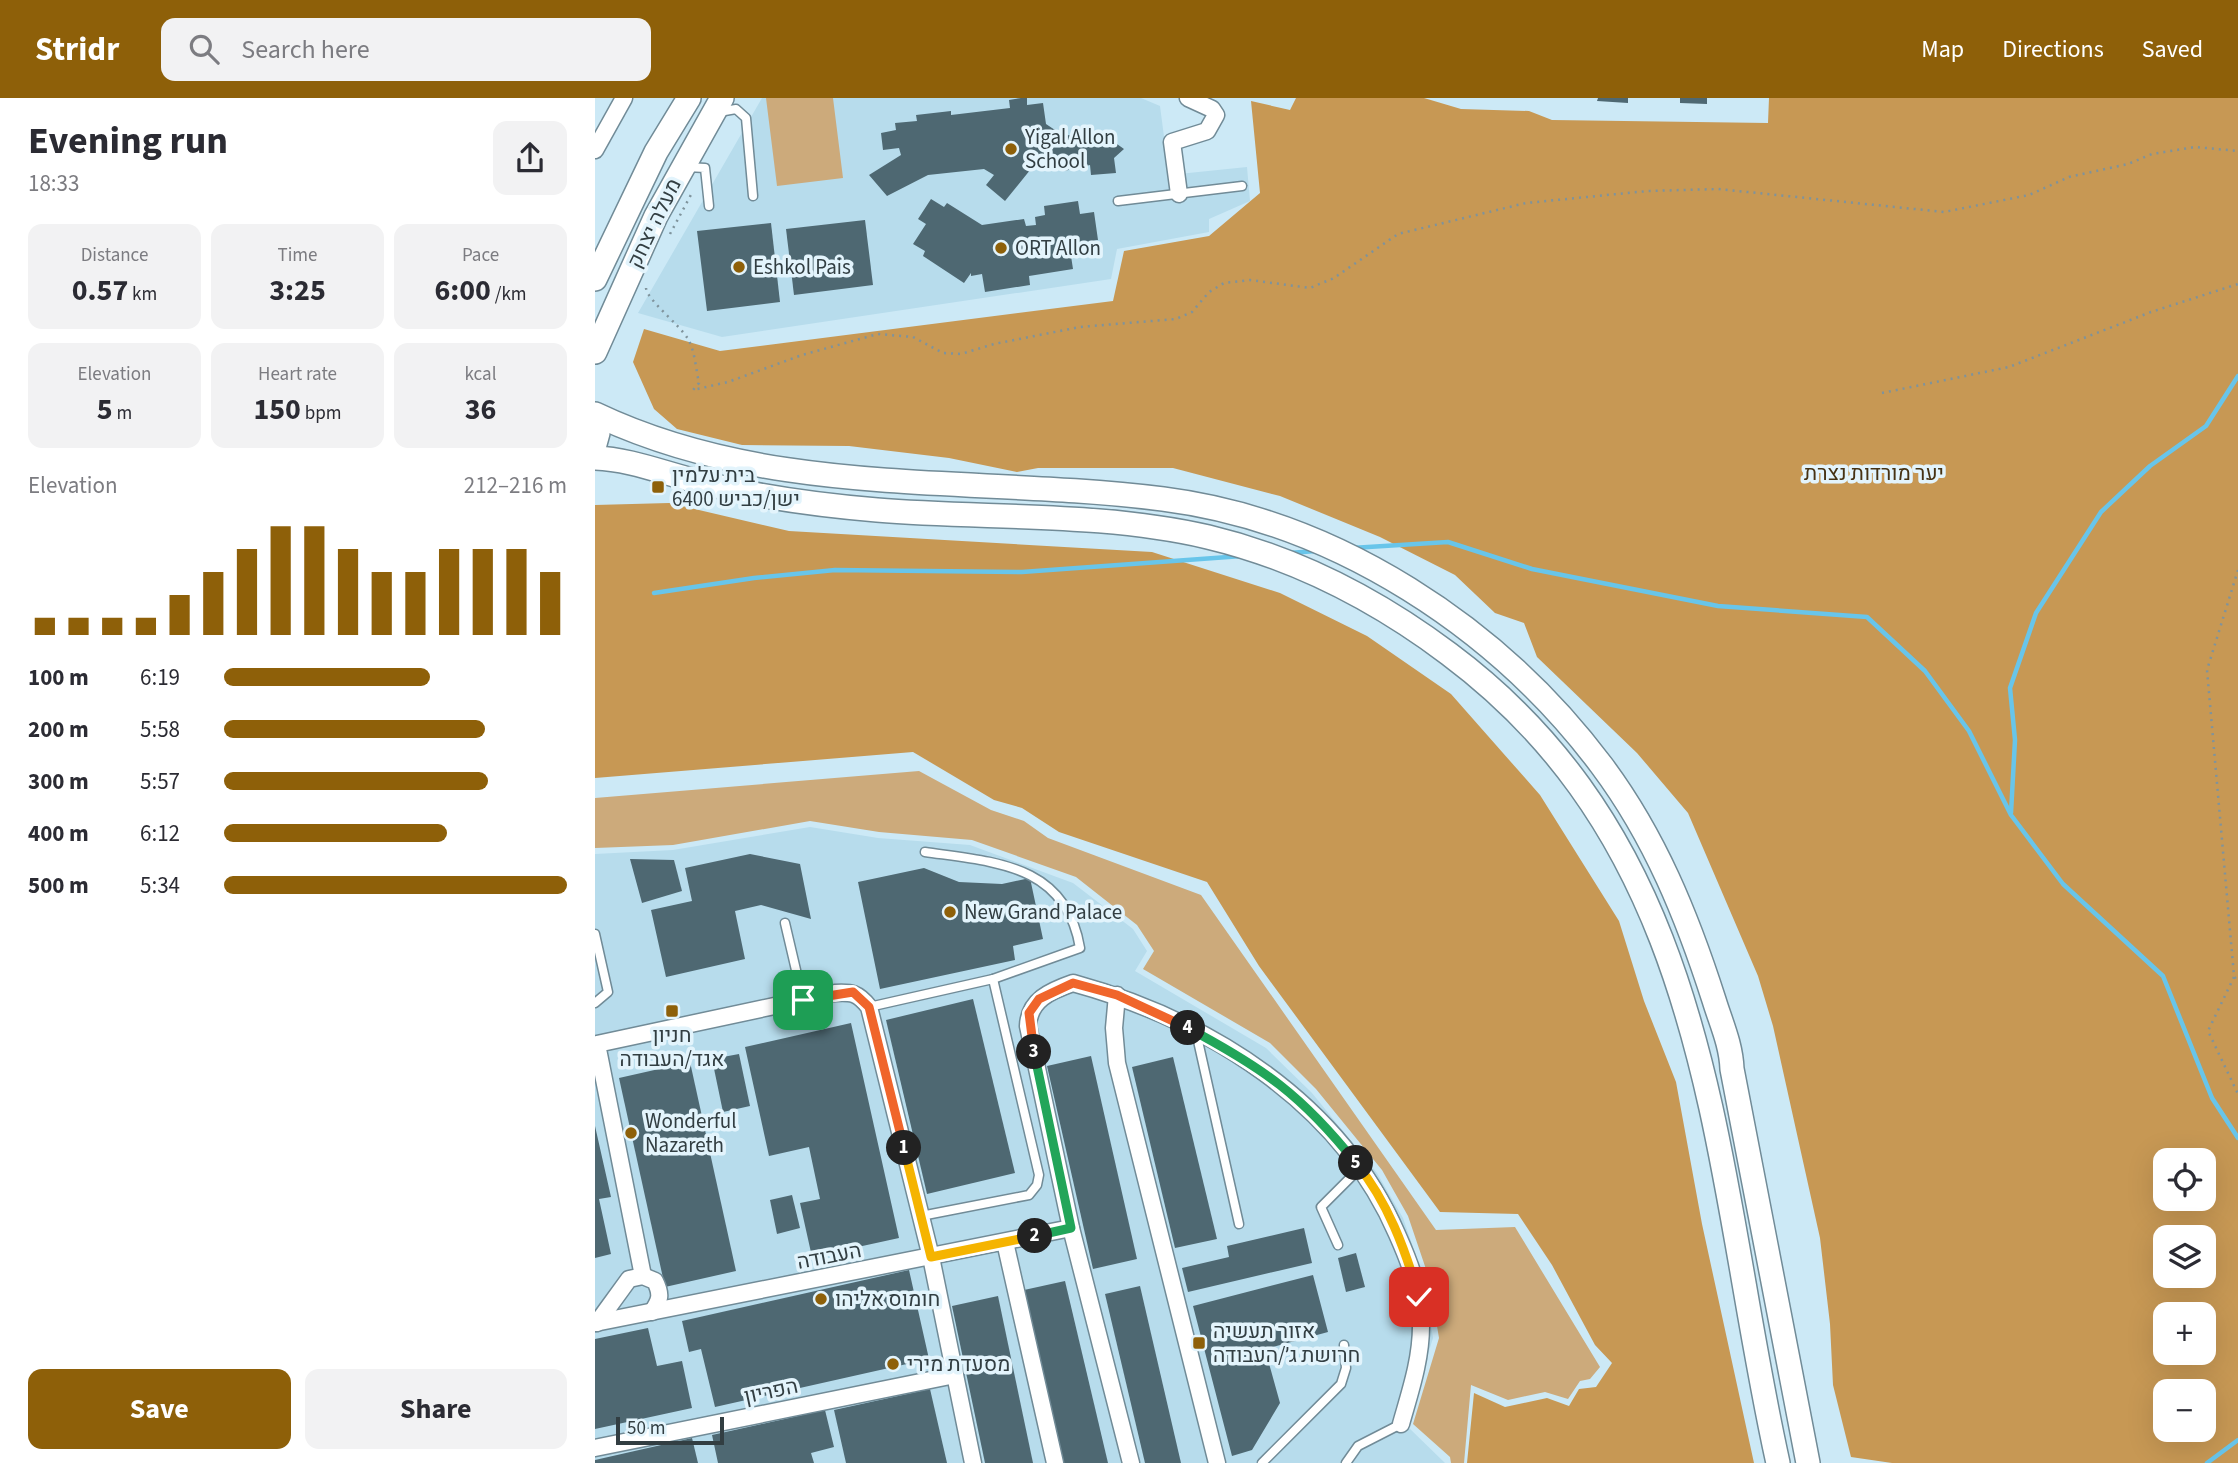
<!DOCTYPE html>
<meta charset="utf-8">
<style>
body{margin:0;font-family:"Source Sans 3",Heebo,sans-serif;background:#f2f2f3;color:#2b2b33;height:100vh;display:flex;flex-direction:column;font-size:26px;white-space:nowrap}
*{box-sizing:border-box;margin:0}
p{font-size:23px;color:#7c7c81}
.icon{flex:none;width:38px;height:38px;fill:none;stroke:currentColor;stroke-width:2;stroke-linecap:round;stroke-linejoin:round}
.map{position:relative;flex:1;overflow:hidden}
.drawer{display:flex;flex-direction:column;background:#fff;width:595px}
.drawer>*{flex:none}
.fabs{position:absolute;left:1558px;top:1050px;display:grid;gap:14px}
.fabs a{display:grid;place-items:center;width:63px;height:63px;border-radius:14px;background:#fff;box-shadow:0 7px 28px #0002;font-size:35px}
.scale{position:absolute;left:21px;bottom:18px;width:108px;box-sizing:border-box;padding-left:7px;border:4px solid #323e42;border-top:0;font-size:19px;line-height:24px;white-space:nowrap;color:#323e42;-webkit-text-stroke:5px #e3f4fc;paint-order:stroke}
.pin{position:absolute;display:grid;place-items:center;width:60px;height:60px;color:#fff;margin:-30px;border-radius:14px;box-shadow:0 4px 10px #0006}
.km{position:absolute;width:35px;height:35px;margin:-18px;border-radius:50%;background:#222;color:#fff;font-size:19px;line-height:35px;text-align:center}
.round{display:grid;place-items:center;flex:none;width:74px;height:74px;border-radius:14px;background:#f2f2f3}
.head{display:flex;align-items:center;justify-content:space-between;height:119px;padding:0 28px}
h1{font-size:38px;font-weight:700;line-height:52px}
.stats{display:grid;grid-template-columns:repeat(3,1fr);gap:10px;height:119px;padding:7px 28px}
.stats div{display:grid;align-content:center;border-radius:14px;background:#f2f2f3;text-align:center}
.stats b{font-size:30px;font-weight:700}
.stats small{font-size:19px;font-weight:400}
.stats p{font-size:19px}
.chart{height:196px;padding:14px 28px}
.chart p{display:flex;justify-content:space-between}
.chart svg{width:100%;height:126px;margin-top:7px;stroke:#8e6009;stroke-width:6}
.primary-button{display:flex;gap:14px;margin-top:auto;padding:14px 28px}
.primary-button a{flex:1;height:80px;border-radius:14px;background:#8e6009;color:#fff;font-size:28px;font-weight:700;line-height:80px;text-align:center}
.primary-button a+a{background:#f2f2f3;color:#2b2b33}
ul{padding:0 28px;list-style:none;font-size:23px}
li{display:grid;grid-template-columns:112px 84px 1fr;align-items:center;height:52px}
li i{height:18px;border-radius:9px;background:#8e6009}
header{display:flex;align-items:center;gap:42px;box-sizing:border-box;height:98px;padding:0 35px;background:#8e6009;color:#fff}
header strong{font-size:33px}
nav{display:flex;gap:38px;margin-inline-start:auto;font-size:24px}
.search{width:490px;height:63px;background:#f2f2f3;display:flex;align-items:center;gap:18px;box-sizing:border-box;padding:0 24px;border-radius:14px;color:#7c7c81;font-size:26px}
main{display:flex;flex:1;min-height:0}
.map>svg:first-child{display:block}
.built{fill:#b7dcec}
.green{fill:#ccaa7b}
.forest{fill:#c79854;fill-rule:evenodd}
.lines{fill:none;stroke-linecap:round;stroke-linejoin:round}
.stream{stroke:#68c5ea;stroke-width:4.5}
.building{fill:#4e6872}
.lane-casing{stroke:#718b97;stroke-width:11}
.street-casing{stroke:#718b97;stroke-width:19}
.secondary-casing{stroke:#718b97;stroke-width:26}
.path{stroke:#7f939c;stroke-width:2.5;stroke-dasharray:2 5;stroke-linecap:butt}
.lane{stroke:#fff;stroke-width:8}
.street{stroke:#fff;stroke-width:16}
.secondary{stroke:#fff;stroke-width:23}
.split-1-casing{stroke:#fff;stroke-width:14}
.split-2-casing{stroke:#fff;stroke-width:14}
.split-3-casing{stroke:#fff;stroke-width:14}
.split-4-casing{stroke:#fff;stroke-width:14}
.split-5-casing{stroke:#fff;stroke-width:14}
.split-6-casing{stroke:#fff;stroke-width:14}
.split-1{stroke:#f0652b;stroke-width:9}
.split-2{stroke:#f5b400;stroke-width:9}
.split-3{stroke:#22a559;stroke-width:9}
.split-4{stroke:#f0652b;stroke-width:9}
.split-5{stroke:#22a559;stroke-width:9}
.split-6{stroke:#f5b400;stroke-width:9}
.poi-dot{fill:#8e6009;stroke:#e3f4fc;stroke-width:2.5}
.labels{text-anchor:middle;stroke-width:7;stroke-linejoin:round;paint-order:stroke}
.poi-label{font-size:21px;fill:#323e42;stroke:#e3f4fc;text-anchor:start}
.street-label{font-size:21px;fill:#323e42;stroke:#e3f4fc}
.park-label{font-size:21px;fill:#463213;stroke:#e3f4fc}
</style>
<header>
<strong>Stridr</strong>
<div class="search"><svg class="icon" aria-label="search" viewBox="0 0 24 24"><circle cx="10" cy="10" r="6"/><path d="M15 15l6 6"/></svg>Search here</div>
<nav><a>Map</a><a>Directions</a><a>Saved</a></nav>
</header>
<main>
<section class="drawer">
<div class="head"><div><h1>Evening run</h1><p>18:33</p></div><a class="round"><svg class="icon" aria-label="share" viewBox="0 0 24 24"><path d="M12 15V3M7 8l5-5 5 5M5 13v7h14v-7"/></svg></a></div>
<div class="stats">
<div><p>Distance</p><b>0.57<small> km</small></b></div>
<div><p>Time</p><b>3:25</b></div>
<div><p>Pace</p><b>6:00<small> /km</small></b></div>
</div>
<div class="stats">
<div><p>Elevation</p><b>5<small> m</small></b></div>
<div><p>Heart rate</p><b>150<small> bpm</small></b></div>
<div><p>kcal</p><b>36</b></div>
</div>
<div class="chart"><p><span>Elevation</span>212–216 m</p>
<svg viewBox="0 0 160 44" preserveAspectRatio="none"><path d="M5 44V38M15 44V38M25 44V38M35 44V38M45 44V30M55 44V22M65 44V14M75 44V6M85 44V6M95 44V14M105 44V22M115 44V22M125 44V14M135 44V14M145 44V14M155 44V22"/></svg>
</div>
<ul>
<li><b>100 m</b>6:19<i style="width:60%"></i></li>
<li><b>200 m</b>5:58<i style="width:76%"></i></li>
<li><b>300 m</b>5:57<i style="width:77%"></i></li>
<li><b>400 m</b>6:12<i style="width:65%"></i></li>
<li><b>500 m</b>5:34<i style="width:100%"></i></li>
</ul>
<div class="primary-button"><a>Save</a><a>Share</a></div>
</section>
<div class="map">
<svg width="1643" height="1365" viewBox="0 0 1643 1365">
<rect width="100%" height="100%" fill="#cce9f6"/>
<g class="built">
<path d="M167 0H546L565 8 574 77 652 69 655 103 614 121V134L522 151 516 181 127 239 43 215Z"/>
<path d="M215 729 283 740 375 747 478 785 538 831 552 853 540 873 671 950 717 995 782 1075 808 1120 829 1181 838 1240 811 1327 850 1365H0V756L78 752Z"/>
</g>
<g class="green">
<path d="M171 0H238L248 80 182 88Z"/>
<path d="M324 673 396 712 429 723 453 740 606 797 841 1132 920 1129 1005 1269 995 1281 985 1283 973 1301 950 1294 913 1302 876 1287 869 1365H856L855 1359 818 1326 844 1240 834 1180 813 1118 787 1072 721 991 675 945 548 871 559 853 542 827 481 779 377 742 284 734 215 723 78 747 0 750V700Z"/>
</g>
<g class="forest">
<path d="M701 0H829L866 11 934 13 957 22 1173 25 1174 0H1643V1365H1297L1256 1359 1238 1287 1235 1226 1225 1140 1178 928 1163 878 1093 715 1042 655 942 559 929 525 900 515 860 477 785 439 685 398 578 370H443L422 374 354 360 254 348 147 347 82 331 59 311 38 264 49 231 125 253 518 203 529 153 614 138 665 95 656 3 695 12ZM1608 1062V1101H1570V1062ZM1608 1139V1178H1570V1139ZM1570 1216H1608V1255H1570ZM1570 1293H1608V1332H1570Z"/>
<path d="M74 405 194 433 557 454 685 495 772 538 856 596 945 697 1024 823 1049 903 1081 984 1107 1126 1159 1365H872L879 1295 910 1309 952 1300 974 1308 984 1291 1001 1289 1017 1265 1000 1247 957 1167 923 1116 845 1114 664 868 612 784 464 734 427 710 399 702 318 654 0 680V407Z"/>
</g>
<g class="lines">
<g class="stream">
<path d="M757 450 853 444 937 471 1123 508 1272 519 1330 573 1374 633 1416 717 1468 786 1568 878 1617 1000 1643 1040"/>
<path d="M694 455 721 453"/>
<path d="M59 495 159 480 240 472 427 474 647 458"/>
<path d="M1416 715 1420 642 1415 590 1441 515 1506 414 1555 368 1611 328 1643 278"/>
<path d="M1612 1365 1643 1342"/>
</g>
</g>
<g class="building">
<path d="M426 0H432V7L448 5 451 26 466 36 479 38 515 33V41L529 51 519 60 521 75 496 77 495 67 469 73 448 56 410 103 391 87 399 77 389 71 333 77 292 98 274 77 306 57 304 50 288 52 286 35 301 32 300 25 322 23 321 17 356 13V17L415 10 414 2Z"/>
<path d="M1003 0H1033V5L1002 3Z"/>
<path d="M1085 0H1112V6L1085 5Z"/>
<path d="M336 101 349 109 352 105 387 127 429 121 431 128 441 127 440 119 450 117 449 108 483 103 485 116 499 114 503 142 486 145 488 156 476 158 478 171 434 178 435 187 390 194 387 176 376 178V175L369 185 328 158 330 153 318 146 331 126 323 121Z"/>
<path d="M270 122 278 187 199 197 191 131Z"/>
<path d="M176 125 185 204 112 213 102 133Z"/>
<path d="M155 756 205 766 216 821 166 807 140 813 150 861 71 879 56 812 97 803 90 770Z"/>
<path d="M35 761 79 762 87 793 47 805Z"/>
<path d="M329 770 364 784 407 786 435 780 448 841 418 848 420 862 285 891 263 784Z"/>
<path d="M378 901 420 1075 332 1096 291 922Z"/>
<path d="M256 925 304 1140 217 1159 205 1105 225 1101 214 1049 174 1058 150 949Z"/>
<path d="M144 956 155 1008 128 1014 117 961Z"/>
<path d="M496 958 542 1161 498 1171 452 968Z"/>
<path d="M578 959 622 1141 580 1150 537 969Z"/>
<path d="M95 964 141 1173 70 1189 24 980Z"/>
<path d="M0 1028 16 1099 4 1101 16 1156 0 1160Z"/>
<path d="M197 1097 205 1130 182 1136 175 1102Z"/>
<path d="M709 1130 717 1165 593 1194 587 1170 634 1159 632 1148Z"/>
<path d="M761 1155 770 1189 751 1194 743 1160Z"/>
<path d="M314 1172 334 1261 120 1309 106 1251 94 1254 87 1223Z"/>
<path d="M718 1177 733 1234 670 1251 685 1305 657 1352 637 1358 598 1208Z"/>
<path d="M470 1183 513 1365H469L429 1192Z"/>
<path d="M545 1188 586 1365H550L510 1196Z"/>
<path d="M403 1198 438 1365H390L357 1208Z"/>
<path d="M53 1230 62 1268 87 1263 97 1310 0 1331V1241Z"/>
<path d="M335 1291 352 1365H251L239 1312Z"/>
<path d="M230 1312 239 1349 216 1355 219 1365H123L117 1337Z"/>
<path d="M97 1340 103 1365H0V1362Z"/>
</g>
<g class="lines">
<g class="lane-casing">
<g id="lane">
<path d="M124 14 141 11 151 20 158 98"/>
<path d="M92 69 110 70 114 108"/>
<path d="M523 103 647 88"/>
<path d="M330 754C400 764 471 766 485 850L398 881"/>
<path d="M190 825 208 902"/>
<path d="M0 836 13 894 0 905"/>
<path d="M274 909 398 881 444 1077 442 1087 434 1097 326 1118"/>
<path d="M601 934 644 1126"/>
<path d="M743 1147 726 1109 764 1071"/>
<path d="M667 1365 746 1286 751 1270 749 1247"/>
<path d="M751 1365 763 1348 806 1326"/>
</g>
</g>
<g class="street-casing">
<g id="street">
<path d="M0 52 29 0"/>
<path d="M584 96 577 44 612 33 621 17 617 11 593 0"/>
<path d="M522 897 519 930 522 965 622 1365"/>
<path d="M410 1144 460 1365"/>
<path d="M48 1178 2 946 240 895C257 894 263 895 274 909L336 1159 378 1365"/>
<path d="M0 1225 476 1130"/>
<path d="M2 1225 34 1181 48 1178 60 1183C67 1197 65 1202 57 1214"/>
<path d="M0 1350 360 1277"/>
<path d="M536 1365 476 1130 433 928C434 902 455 893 478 885 613 922 745 1004 802 1136 815 1165 827 1196 826 1228 826 1262 815 1294 806 1326"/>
</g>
</g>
<g class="secondary-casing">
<g id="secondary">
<path d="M0 181 61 54 94 0"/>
<path d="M0 254 61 118 127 0"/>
<path d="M0 316C178 401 377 377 568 401 741 423 904 530 1007 668 1060 739 1092 818 1119 902 1126 925 1136 946 1137 971L1213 1365"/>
<path d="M0 318 3 335 0 346"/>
<path d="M0 360C35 361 71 376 105 384 162 399 223 407 282 412 391 421 506 414 613 439 701 460 782 502 854 556 1122 756 1117 1068 1183 1365"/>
</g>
</g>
<g class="path">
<path d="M75 136 98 93"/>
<path d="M51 190C52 202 84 226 93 241 100 253 101 272 104 285L98 292 133 284 207 257 283 236 318 239 348 255 366 256 399 246 485 229 581 221 597 214 614 194 629 185 655 182 715 190 739 180 803 136 931 105 1053 93 1123 91 1349 114 1434 97 1474 79 1533 66 1557 56 1600 49 1643 53"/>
<path d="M1287 295 1414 269 1556 214 1643 186"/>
<path d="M1643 472 1612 572 1639 878 1643 884"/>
<path d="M1639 879 1613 933 1643 996"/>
</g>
<use href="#lane" class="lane"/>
<use href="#street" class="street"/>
<use href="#secondary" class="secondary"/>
</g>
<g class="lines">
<g class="split-1-casing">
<path id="split-1" d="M208 902 258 894 274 909 309 1050"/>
</g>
<g class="split-2-casing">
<path id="split-2" d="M309 1050 336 1159 440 1138"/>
</g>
<g class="split-3-casing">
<path id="split-3" d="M439 954 476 1130 440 1138"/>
</g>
<g class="split-4-casing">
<path id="split-4" d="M439 954 434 915 444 901 478 885 522 897 593 930"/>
</g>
<g class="split-5-casing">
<path id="split-5" d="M593 930C668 970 707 997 761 1065"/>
</g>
<g class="split-6-casing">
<path id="split-6" d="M761 1065C793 1104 810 1151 824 1199"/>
</g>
<use href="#split-1" class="split-1"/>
<use href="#split-2" class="split-2"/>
<use href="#split-3" class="split-3"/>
<use href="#split-4" class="split-4"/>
<use href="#split-5" class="split-5"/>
<use href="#split-6" class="split-6"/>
</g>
<g class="poi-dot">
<circle cx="416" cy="51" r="7"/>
<circle cx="406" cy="150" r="7"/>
<circle cx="144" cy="169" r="7"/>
<rect x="56" y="382" width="14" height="14" rx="3.5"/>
<circle cx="355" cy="814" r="7"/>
<rect x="70" y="906" width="14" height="14" rx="3.5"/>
<circle cx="36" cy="1035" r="7"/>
<circle cx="226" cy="1201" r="7"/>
<rect x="597" y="1238" width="14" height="14" rx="3.5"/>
<circle cx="298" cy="1266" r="7"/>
</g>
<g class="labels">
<g class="poi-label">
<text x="430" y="46">Yigal Allon<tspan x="430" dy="24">School</tspan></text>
<text x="420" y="157">ORT Allon</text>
<text x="158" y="176">Eshkol Pais</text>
<text x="77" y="384">בית עלמין<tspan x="77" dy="24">ישן/כביש 6400</tspan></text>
<text x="369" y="821">New Grand Palace</text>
<text x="77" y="944" text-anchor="middle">חניון<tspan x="77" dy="24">אגד/העבודה</tspan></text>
<text x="50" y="1030">Wonderful<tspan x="50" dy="24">Nazareth</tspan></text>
<text x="240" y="1208">חומוס אליהו</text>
<text x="618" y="1240">אזור תעשיה<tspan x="618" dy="24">חרושת ג׳/העבודה</tspan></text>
<text x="312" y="1273">מסעדת מירי</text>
</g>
<g class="street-label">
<text transform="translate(59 125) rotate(-64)" y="7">מעלה יצחק</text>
<text transform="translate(234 1158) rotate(-11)" y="7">העבודה</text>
<text transform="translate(176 1293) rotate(-12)" y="7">הפריון</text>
</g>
<g class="park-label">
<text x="1279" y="382">יער מורדות נצרת</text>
</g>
</g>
</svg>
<div class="fabs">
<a><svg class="icon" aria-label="locate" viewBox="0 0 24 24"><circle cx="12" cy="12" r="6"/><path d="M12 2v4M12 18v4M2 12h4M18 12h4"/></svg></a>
<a><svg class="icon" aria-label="layers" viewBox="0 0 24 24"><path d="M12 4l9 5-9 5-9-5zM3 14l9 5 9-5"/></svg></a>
<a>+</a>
<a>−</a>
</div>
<div class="scale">50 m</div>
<div class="pin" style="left:208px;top:902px;background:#1e9e55"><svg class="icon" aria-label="arrive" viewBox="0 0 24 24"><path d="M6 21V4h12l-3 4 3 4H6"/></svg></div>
<div class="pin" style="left:824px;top:1199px;background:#d93025"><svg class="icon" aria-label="check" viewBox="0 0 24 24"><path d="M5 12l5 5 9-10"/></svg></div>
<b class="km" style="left:309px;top:1050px">1</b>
<b class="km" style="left:440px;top:1138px">2</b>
<b class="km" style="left:439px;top:954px">3</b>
<b class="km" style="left:593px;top:930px">4</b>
<b class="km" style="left:761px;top:1065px">5</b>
</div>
</main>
